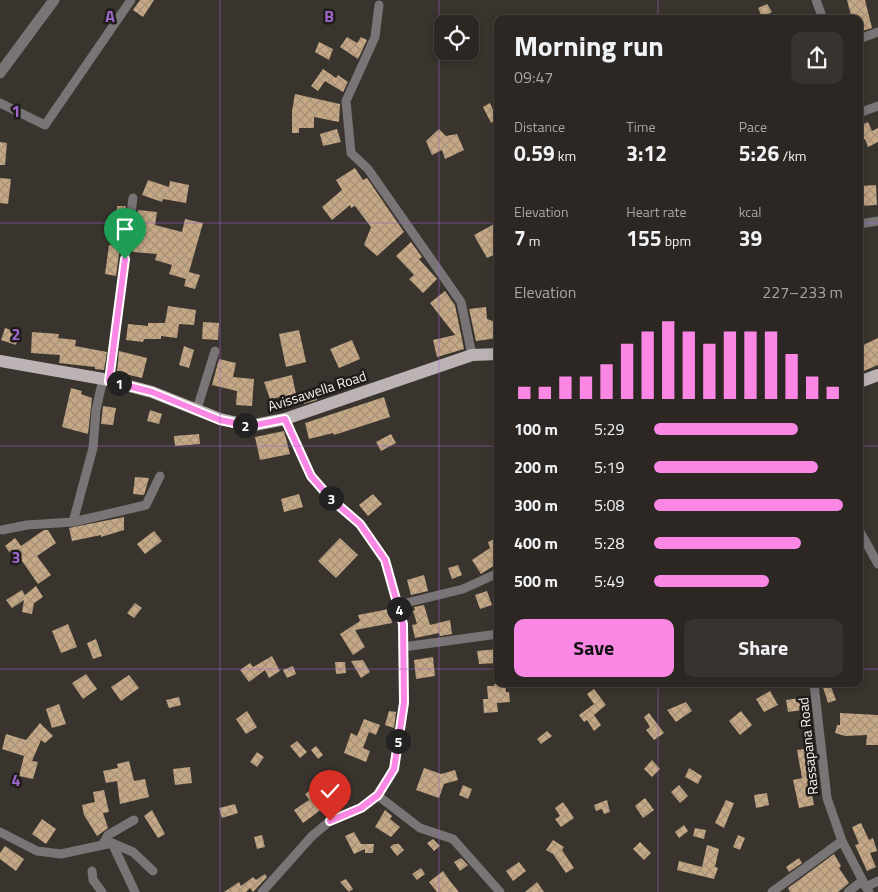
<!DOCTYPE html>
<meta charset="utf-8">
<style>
body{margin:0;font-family:"Titillium Web",sans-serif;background:#38332f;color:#f1f3f6;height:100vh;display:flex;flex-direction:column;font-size:19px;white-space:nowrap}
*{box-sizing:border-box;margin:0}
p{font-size:16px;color:#a6a5a5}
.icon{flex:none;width:28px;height:28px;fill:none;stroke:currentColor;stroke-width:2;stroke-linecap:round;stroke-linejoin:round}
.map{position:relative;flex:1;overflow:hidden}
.details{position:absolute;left:494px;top:15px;width:369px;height:672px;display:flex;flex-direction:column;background:#2c2722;border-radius:10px;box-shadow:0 2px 8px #0003,0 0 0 1px #484440}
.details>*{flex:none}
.tools{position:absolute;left:434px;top:15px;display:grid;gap:10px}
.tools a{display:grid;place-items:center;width:45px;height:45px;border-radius:10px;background:#2c2722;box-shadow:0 2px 8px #0003,0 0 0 1px #484440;font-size:25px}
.pin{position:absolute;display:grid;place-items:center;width:42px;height:42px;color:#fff;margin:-51px -21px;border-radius:50% 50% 50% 0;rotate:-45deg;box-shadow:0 0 5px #0007}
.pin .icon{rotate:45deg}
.km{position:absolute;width:25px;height:25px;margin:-12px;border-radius:50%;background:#222;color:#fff;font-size:14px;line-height:25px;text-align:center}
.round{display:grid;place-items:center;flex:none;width:52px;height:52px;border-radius:10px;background:#38332f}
.headline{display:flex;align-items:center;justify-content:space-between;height:85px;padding:0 20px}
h1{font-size:28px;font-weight:700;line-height:38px}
.stats{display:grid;grid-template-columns:repeat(3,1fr);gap:8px;height:85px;padding:5px 20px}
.stats div{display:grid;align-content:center}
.stats b{font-size:21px;font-weight:700}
.stats small{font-size:14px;font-weight:400}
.stats p{font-size:14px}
.chart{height:140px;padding:10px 20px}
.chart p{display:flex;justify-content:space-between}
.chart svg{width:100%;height:90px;margin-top:5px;stroke:#fb87e5;stroke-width:6}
.cta{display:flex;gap:10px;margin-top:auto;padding:10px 20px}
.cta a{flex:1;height:58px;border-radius:10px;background:#fb87e5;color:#111;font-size:20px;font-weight:700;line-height:58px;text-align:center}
.cta a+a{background:#38332f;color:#f1f3f6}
ul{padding:0 20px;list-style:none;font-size:16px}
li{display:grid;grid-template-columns:80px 60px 1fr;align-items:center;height:38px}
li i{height:12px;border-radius:6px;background:#fb87e5}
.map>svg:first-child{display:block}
.building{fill:url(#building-cross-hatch)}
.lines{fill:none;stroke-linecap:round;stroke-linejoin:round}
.minor{stroke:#797475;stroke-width:9}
.tertiary{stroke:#797475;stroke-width:11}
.primary{stroke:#bcb3b5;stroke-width:12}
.route-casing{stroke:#fff;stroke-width:10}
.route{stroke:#fb87e5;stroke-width:6}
.grid{fill:none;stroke:#9f67cd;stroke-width:1;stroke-opacity:0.55}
.labels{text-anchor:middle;stroke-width:5;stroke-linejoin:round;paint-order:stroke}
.street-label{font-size:14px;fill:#f4f1ed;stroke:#1f1c1a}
.grid-label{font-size:16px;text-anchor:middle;font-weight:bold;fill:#9f67cd;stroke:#1f1c1a;stroke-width:5;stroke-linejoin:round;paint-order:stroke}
</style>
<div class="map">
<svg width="878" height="892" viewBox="0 0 878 892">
<defs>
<pattern id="building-cross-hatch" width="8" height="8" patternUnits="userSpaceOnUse" patternTransform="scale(1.25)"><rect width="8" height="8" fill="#c5a886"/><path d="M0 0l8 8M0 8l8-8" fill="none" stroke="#a69076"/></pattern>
</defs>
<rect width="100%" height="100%" fill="#3a342e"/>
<g class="building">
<path d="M140 0H154L143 17 133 10Z"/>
<path d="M847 0H865L872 28 859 32V19H852Z"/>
<path d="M767 4 772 12 762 17 758 8Z"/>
<path d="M347 37 357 43 361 37 367 40 358 59 340 47Z"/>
<path d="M319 42 333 49 329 60 315 52Z"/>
<path d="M323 69 336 78 338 75 348 82 343 92 325 81 318 91 311 86Z"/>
<path d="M295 94 340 104 339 122 314 117V128H299V133H292V111Z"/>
<path d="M490 103 497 119 491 123 483 107Z"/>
<path d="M868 122 872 131 878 128V142L868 147 865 139 861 140 859 135V126Z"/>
<path d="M337 129 341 142 323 146 320 134Z"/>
<path d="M439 129 446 136 457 134 464 150 445 159 442 150 432 155 426 141Z"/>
<path d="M0 142 7 143 5 165H0Z"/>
<path d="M355 168 363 180 367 178 404 232 377 256 364 245 371 227 355 206 351 208 350 205 332 220 322 207 342 190 336 180Z"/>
<path d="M0 178 11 179 8 204 0 203Z"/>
<path d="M148 180 169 187 170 181 189 185 186 203 163 199 162 202 142 195Z"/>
<path d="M876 185 877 205 859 206V186Z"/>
<path d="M117 206H126L124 221H116Z"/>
<path d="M138 210 157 212 155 225 182 232 185 219 203 223 189 272 200 275 195 289 184 286 186 279 169 274 172 265 155 260 157 254 133 252Z"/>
<path d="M498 222V253L487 258 474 235Z"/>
<path d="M411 242 422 257 419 259 437 279 423 293 409 279 414 275 396 256Z"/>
<path d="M109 245 120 247 116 276 105 274Z"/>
<path d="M445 291 455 305 464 349 437 357 433 340 455 335 430 303Z"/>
<path d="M168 306 196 310 194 325 179 324 177 338 161 336V339H144L143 342 126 340 128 324 148 326V323H165Z"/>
<path d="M486 307 487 319 496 322 498 338 476 341 469 309Z"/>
<path d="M203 322 219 323 218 340 202 339Z"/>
<path d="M5 328 20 333 16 345 1 340Z"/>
<path d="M299 330 306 362 286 367 279 334Z"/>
<path d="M32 332 59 334 58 338 76 340 75 346 107 352 104 370 95 369V367L59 363 60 355 31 353Z"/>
<path d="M878 338V365L859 373V347Z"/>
<path d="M352 340 360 359 339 368 330 349Z"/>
<path d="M184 346 194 350 189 368 179 365Z"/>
<path d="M119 351 147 358 142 378 117 372Z"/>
<path d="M219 359 236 363 233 377 254 379 252 406 236 405 237 391 212 385Z"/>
<path d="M292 375 296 394 270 399 264 382Z"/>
<path d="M71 388 82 391 81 394 92 398 88 434 62 427Z"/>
<path d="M313 391 317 400 304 404 300 396Z"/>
<path d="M384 397 390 417 334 435 333 433 309 439 305 423Z"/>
<path d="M103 406 116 408 113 425 101 424Z"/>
<path d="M150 410 162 414 159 424 147 421Z"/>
<path d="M284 431 290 454 260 460 255 437Z"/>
<path d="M199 434 200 444 175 446 174 436Z"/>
<path d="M391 434 396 443 381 451 376 442Z"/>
<path d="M135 477 149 478 144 495 133 494Z"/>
<path d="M299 494 303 507 284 512 281 499Z"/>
<path d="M373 494 382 504 368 516 359 505Z"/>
<path d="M124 517V530L101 537V535L72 541 69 528Z"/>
<path d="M44 530H48L56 543 37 556 51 575 38 584 22 561 18 564 5 546 15 538 21 546Z"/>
<path d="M154 531 162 541 145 554 137 544Z"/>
<path d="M498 537V563L481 574 472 560 490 548 488 542Z"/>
<path d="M340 538 358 555 336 578 318 561Z"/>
<path d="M458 565 462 575 452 579 448 568Z"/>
<path d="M424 575 428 591 411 595 407 580Z"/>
<path d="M36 586 43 597 34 603 32 614 22 612 24 600 12 608 6 600 22 590 25 595Z"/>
<path d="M487 591 492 605 480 609 475 595Z"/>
<path d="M135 603 142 608 134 618 127 613Z"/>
<path d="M424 605 430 625 450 620 452 634 440 636 439 633 415 638 412 625 417 624 413 611 415 610 414 607Z"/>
<path d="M389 609 392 623 355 630 365 647 353 655 340 634 360 621 358 615Z"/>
<path d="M68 624 77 647 61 653 52 631Z"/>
<path d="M96 639 102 656 93 659 87 643Z"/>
<path d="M498 649V663L479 664 477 651Z"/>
<path d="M272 656 280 671 269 678 265 670 249 682 240 670 250 663 253 667Z"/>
<path d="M433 657 435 676 416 679 414 660Z"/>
<path d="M363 660 370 672 361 678 351 661Z"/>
<path d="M335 662H345L346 673 336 674Z"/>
<path d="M293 666 296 674 287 678 283 670Z"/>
<path d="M86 674 97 689 83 699 72 683Z"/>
<path d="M129 675 139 688 121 701 111 687Z"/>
<path d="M494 684H505L506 692H509L510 702 497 703 498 712 484 713 483 699H488L487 686H494Z"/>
<path d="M822 684H830L836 700 828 703Z"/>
<path d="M594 689 606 705 594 715 601 725 594 731 587 720 584 722 579 715 594 704 587 694Z"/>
<path d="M770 691 778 705 764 712 756 699Z"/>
<path d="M179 697 181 705 169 708 166 700Z"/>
<path d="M807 697 809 709 788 712 786 700Z"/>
<path d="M686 702 692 711 676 722 667 710Z"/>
<path d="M59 704 66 724 52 728 46 709Z"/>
<path d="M247 711 257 727 246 734 236 719Z"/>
<path d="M389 711 396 712 394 728 385 725Z"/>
<path d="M741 711 752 725 740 735 729 721Z"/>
<path d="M649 713 664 733 654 740 646 730 650 727 644 717Z"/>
<path d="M840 713 878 715V745H866L867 735 845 736 835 733 837 725H840Z"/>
<path d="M364 719 380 725 376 735 369 732 363 748 370 751 366 762 344 753 351 733 357 736Z"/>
<path d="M40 723 53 736 45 743 41 740 32 761 38 762 33 779 19 776 24 756 2 749 6 734 26 740Z"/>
<path d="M547 731 552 736 541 744 537 739Z"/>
<path d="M297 741 307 752 300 758 290 746Z"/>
<path d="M316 746 323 755 318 759 311 750Z"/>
<path d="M811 748 814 767 807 768 814 805 799 808 793 780 802 778 797 750Z"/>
<path d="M257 752 264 757 257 767 250 762Z"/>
<path d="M652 760 660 769 652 777 644 769Z"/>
<path d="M129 761 134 781 145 779 149 797 120 804 117 781 106 783 103 771 118 768 117 764Z"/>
<path d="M190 767 192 783 175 785 173 769Z"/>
<path d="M424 768 441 774 455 770 458 780 444 784 439 798 416 790Z"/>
<path d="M689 768 702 776 698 784 685 777Z"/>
<path d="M463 785 472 789 468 799 459 795Z"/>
<path d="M679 785 688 796 680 803 671 792Z"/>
<path d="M313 788 326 806 303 823 294 810 309 800 305 794Z"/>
<path d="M104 790 109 812 103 813 108 828 97 836 84 815 82 805 95 802 93 792Z"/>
<path d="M767 793 769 805 756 808 754 795Z"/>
<path d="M645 798 654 810 643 818 635 806Z"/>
<path d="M607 800 610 812 604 814 602 809 596 811 594 805Z"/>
<path d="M726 800 734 803 724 828 715 823Z"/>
<path d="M563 802 574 818 561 827 555 819 560 816 555 808Z"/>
<path d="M235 804 238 813 222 818 219 808Z"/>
<path d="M152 810 165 834 158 838 144 816Z"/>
<path d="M385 810 392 816 390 819 400 827 391 837 375 827Z"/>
<path d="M42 819 56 829 46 844 32 834Z"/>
<path d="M861 823 869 840 873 838 877 851 870 853 876 867 867 871 855 845 859 844 852 827Z"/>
<path d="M684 825 688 831 679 838 675 832Z"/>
<path d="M695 828 706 830 704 839 693 836Z"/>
<path d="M354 832 361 844H374L373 853H365V849L354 854 345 836Z"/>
<path d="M262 835 265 847 257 849 254 837Z"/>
<path d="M738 835 745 838 740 850 733 847Z"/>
<path d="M433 839 440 846 434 851 427 843Z"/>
<path d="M553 840 564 847 562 850 574 868 566 873 553 854 546 850Z"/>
<path d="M640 842 651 853 644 860 633 849Z"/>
<path d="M394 844H399L404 850 397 856 390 847Z"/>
<path d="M707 845 719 849 715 867 718 868 714 879 677 870 679 861 702 867Z"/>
<path d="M5 846 24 859 16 871 0 859V853Z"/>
<path d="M834 854 841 866 839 868 849 883 842 889 838 892H790L788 888Z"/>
<path d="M461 858 468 865 460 871 454 862Z"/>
<path d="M799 858 802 863 789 872 786 867Z"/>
<path d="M519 862 526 871 513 881 506 871Z"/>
<path d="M421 868 425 874 417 880 412 874Z"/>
<path d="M443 871 450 881 459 892H437L429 882Z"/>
<path d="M265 874 267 877 253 892 250 888 246 892H224L239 882 241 886 253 877 256 880Z"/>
<path d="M346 879 353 889 349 892 340 882Z"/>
<path d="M537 882 544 892H525Z"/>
</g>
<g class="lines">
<g class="minor">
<path d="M816 0 823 19"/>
<path d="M379 5 375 37 346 101 351 153 368 169 461 302 472 355"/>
<path d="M859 39 878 32"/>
<path d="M0 103 45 125 131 0"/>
<path d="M859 113 878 106"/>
<path d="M859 224 878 221"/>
<path d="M109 381 133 198"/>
<path d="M197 409 215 351"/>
<path d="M73 522 93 448 96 410 103 379"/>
<path d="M2 530 27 525 73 522 146 505 160 476"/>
<path d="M859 530 878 564"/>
<path d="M398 605 463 589 498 573"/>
<path d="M403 647 498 634"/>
<path d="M814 684 827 798 842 841 866 887"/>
<path d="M377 795 420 828 453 839 500 892"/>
<path d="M0 832 37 851 61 854 112 843 135 892"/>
<path d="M112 843 133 852 153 871"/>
<path d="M103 844 108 835 134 820"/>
<path d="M92 871 93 880 102 892"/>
<path d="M262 892 312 836 330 821 361 808 377 795 394 769 404 703 403 624 385 560 360 524 331 499 311 476 285 419"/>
<path d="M772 892 842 841"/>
<path d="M848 892 862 881"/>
<path d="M869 892 866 887 878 881"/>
</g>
<path class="tertiary" d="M0 73 54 0"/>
<g class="primary">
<path d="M0 361 103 379 152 392 220 419 250 426 285 419 472 355 498 354"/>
<path d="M859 382 878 375"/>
</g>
</g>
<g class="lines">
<g class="route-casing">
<path id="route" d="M125 259 109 381 152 392 220 420 250 426 285 419 311 476 331 499 360 524 385 560 403 624 404 703 394 769 378 795 361 808 330 821"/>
</g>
<use href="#route" class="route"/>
</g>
<path class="grid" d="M220 0V892M439 0V892M658 0V19M0 223H498M859 223H878M0 446H498M859 446H878M0 669H498M859 669H878M658 684V892"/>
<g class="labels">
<g class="street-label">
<text transform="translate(317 391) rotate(-18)" y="5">Avissawella Road</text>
<text transform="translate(808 746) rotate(-96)" y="5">Rassapana Road</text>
</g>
</g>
<g class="grid-label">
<text x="110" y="22">A</text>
<text x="329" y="22">B</text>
<text x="16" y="117">1</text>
<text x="16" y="340">2</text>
<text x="16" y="563">3</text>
<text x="16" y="786">4</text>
</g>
</svg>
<div class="tools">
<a><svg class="icon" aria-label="locate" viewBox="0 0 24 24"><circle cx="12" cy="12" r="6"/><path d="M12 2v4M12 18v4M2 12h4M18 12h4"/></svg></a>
</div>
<div class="pin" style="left:125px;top:259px;background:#1e9e55"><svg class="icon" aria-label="arrive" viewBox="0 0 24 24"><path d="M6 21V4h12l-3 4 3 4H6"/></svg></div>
<div class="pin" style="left:330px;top:821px;background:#d93025"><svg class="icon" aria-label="check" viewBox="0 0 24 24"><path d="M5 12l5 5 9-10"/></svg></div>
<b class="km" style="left:119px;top:383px">1</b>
<b class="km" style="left:245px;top:425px">2</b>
<b class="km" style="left:331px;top:498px">3</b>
<b class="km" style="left:399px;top:609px">4</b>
<b class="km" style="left:398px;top:741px">5</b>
<section class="details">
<div class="headline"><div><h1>Morning run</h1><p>09:47</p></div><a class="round"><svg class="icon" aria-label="share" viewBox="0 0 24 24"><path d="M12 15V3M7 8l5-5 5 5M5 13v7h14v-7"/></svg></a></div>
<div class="stats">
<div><p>Distance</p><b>0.59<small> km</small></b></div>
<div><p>Time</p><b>3:12</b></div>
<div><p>Pace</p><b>5:26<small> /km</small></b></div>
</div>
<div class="stats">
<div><p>Elevation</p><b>7<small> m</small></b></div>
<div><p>Heart rate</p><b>155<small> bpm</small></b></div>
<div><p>kcal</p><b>39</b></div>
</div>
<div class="chart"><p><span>Elevation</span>227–233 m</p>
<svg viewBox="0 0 160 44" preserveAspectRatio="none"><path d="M5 44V38M15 44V38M25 44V33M35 44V33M45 44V27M55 44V17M65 44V11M75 44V6M85 44V11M95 44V17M105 44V11M115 44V11M125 44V11M135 44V22M145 44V33M155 44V38"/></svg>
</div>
<ul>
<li><b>100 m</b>5:29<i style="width:76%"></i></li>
<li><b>200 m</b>5:19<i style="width:87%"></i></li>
<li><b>300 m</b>5:08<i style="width:100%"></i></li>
<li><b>400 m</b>5:28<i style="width:78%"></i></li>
<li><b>500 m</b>5:49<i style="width:61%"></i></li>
</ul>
<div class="cta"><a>Save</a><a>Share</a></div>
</section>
</div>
